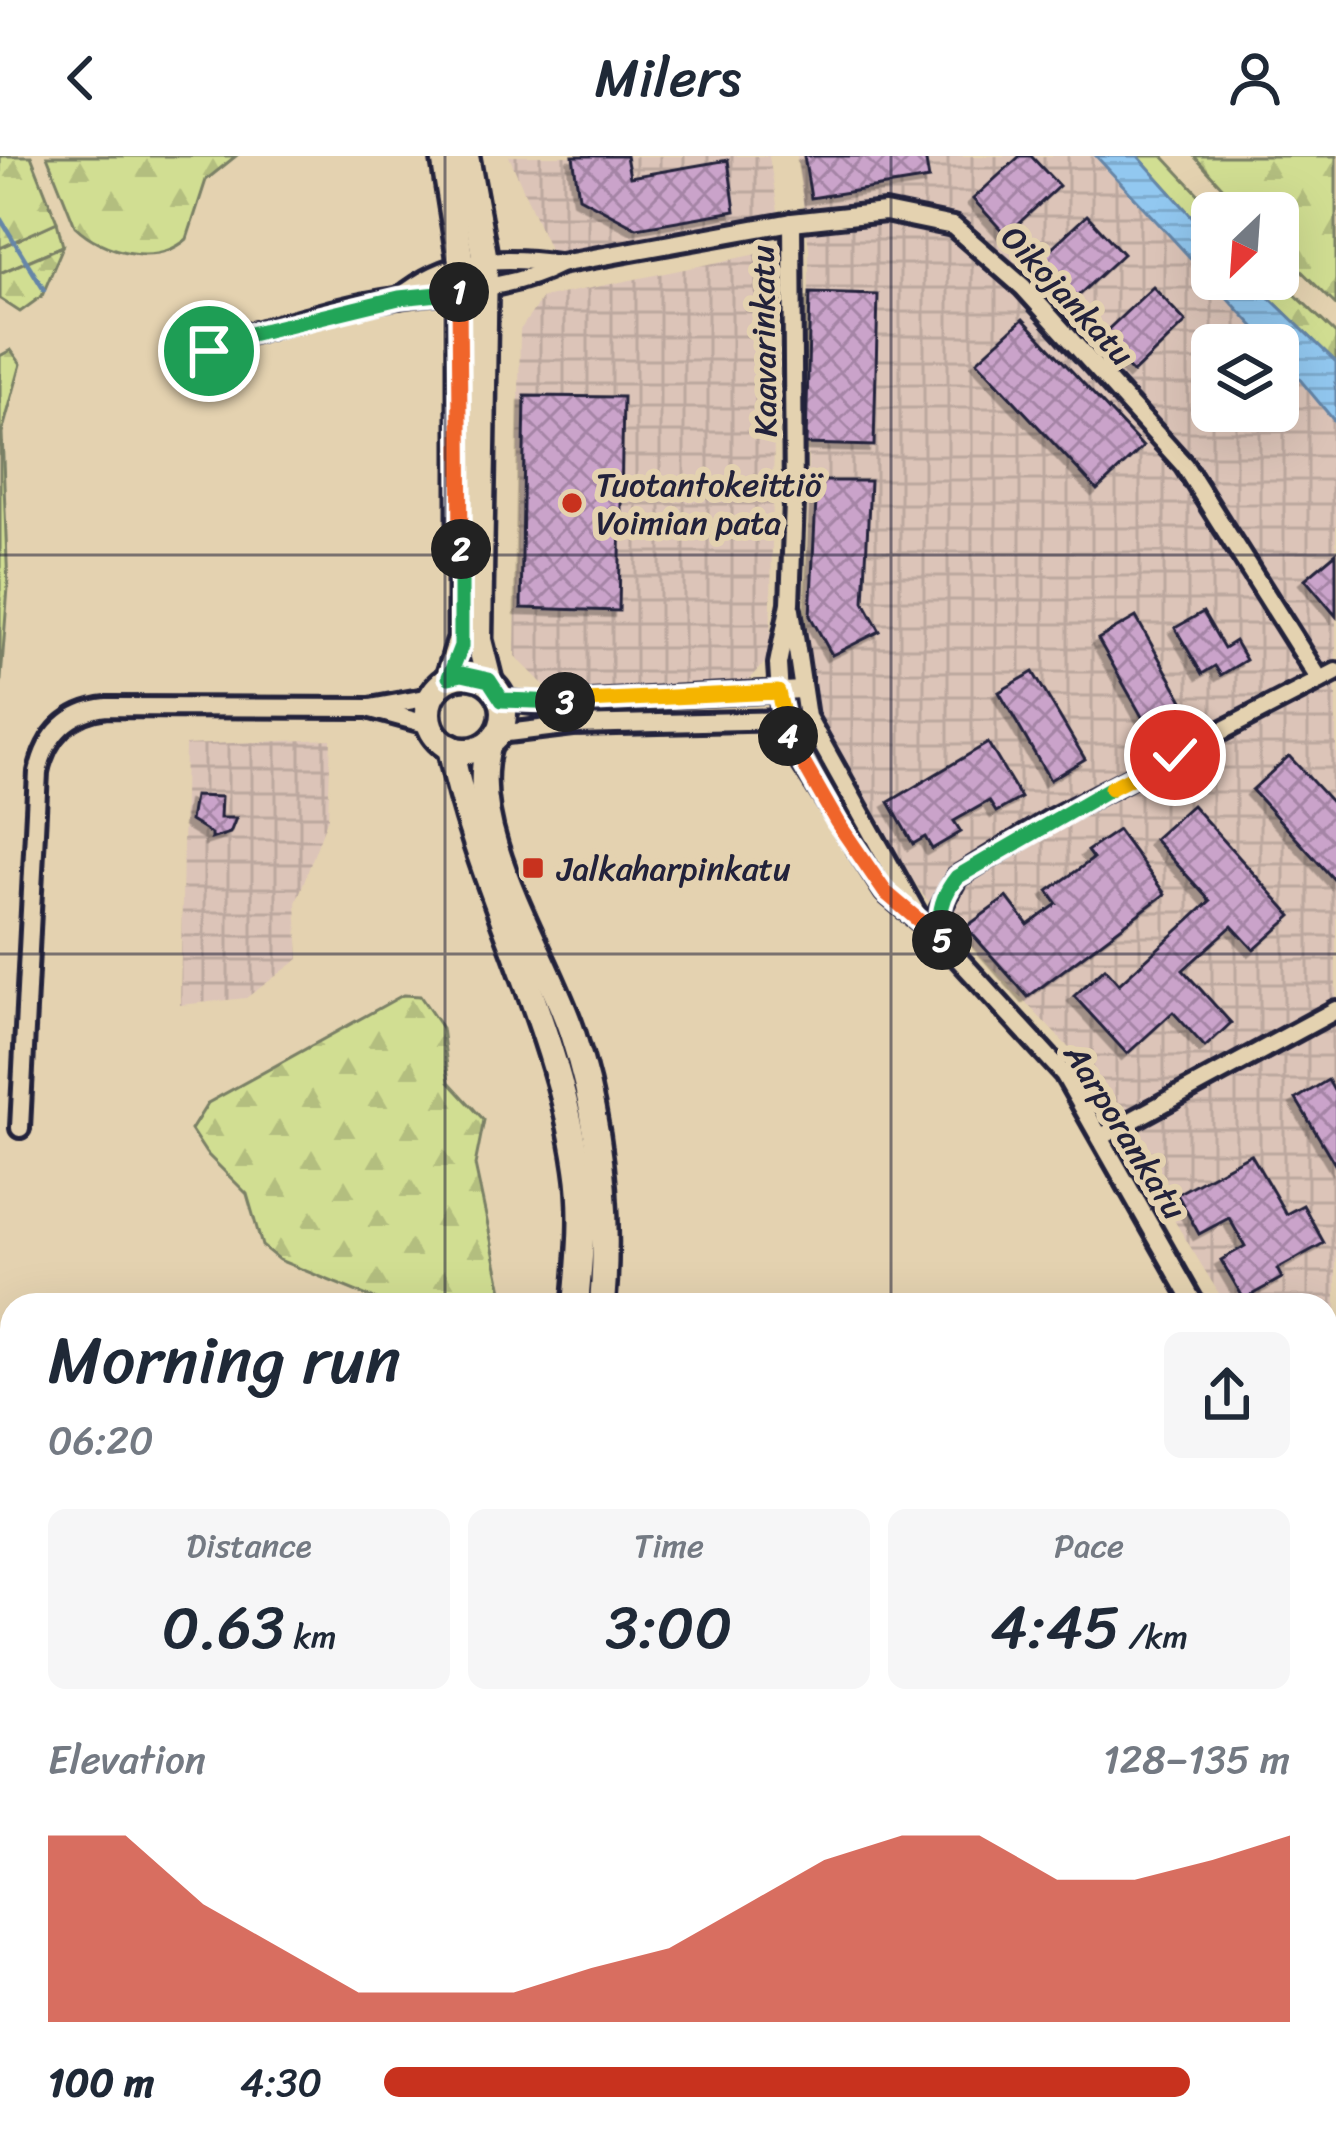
<!DOCTYPE html>
<meta charset="utf-8">
<style>
body{margin:0;font-family:Sriracha,sans-serif;background:#f6f6f7;color:#1f2937;height:100vh;display:flex;flex-direction:column;font-size:45px;white-space:nowrap}
*{box-sizing:border-box;margin:0}
p{font-size:39px;color:#747a83}
.icon{flex:none;width:66px;height:66px;fill:none;stroke:currentColor;stroke-width:2;stroke-linecap:round;stroke-linejoin:round}
.map{position:relative;flex:1;overflow:hidden}
.sheet{position:absolute;left:0px;top:1137px;width:1338px;height:861px;display:flex;flex-direction:column;background:#fff;border-radius:36px 36px 0 0;box-shadow:0 12px 48px #0002}
.sheet>*{flex:none}
.needle{width:78px;rotate:205deg}
.controls{position:absolute;left:1191px;top:36px;display:grid;gap:24px}
.controls a{display:grid;place-items:center;width:108px;height:108px;border-radius:18px;background:#fff;box-shadow:0 12px 48px #0002;font-size:60px}
.pin{position:absolute;display:grid;place-items:center;width:102px;height:102px;color:#fff;margin:-51px;border:6px solid #fff;border-radius:50%;box-shadow:0 3px 12px #0007}
.km{position:absolute;width:60px;height:60px;margin:-30px;border-radius:50%;background:#222;color:#fff;font-size:33px;line-height:60px;text-align:center}
.round{display:grid;place-items:center;flex:none;width:126px;height:126px;border-radius:18px;background:#f6f6f7}
.head{display:flex;align-items:center;justify-content:space-between;height:204px;padding:0 48px}
h1{font-size:66px;font-weight:600;line-height:90px}
.figures{display:grid;grid-template-columns:repeat(3,1fr);gap:18px;height:204px;padding:12px 48px}
.figures div{display:grid;align-content:center;border-radius:18px;background:#f6f6f7;text-align:center}
.figures b{font-size:60px;font-weight:600}
.figures small{font-size:33px;font-weight:400}
.figures p{font-size:33px}
.chart{height:336px;padding:24px 48px}
.chart p{display:flex;justify-content:space-between}
.chart svg{width:100%;height:216px;margin-top:12px;fill:#c8321e;opacity:.7}
ul{padding:0 48px;list-style:none;font-size:39px}
li{display:grid;grid-template-columns:192px 144px 1fr;align-items:center;height:90px}
li i{height:30px;border-radius:15px;background:#c8321e}
header{display:flex;justify-content:space-between;align-items:center;height:156px;padding:0 48px;background:#fff;font-size:54px;font-weight:600}
.map>svg:first-child{display:block}
.industrial{fill:url(#industrial-grid)}
.green{fill:#d1de92;stroke:#7a8066;stroke-width:3}
.forest{fill:url(#forest-firs);stroke:#7a8066;stroke-width:3}
.water{fill:url(#water-rules);stroke:#6586a8;stroke-width:3}
.lines{fill:none;stroke-linecap:round;stroke-linejoin:round}
.stream{stroke:#6586a8;stroke-width:4.5}
.building{fill:url(#building-cross-hatch);stroke:#22223b;stroke-width:3;filter:url(#shadow)}
.street-casing{stroke:#22223b;stroke-width:26}
.secondary-casing{stroke:#22223b;stroke-width:33}
.highway-casing{stroke:#22223b;stroke-width:39}
.street{stroke:#e4d2b0;stroke-width:16}
.secondary{stroke:#e4d2b0;stroke-width:24}
.highway{stroke:#fbde96;stroke-width:30}
.split-1-casing{stroke:#fff;stroke-width:24}
.split-2-casing{stroke:#fff;stroke-width:24}
.split-3-casing{stroke:#fff;stroke-width:24}
.split-4-casing{stroke:#fff;stroke-width:24}
.split-5-casing{stroke:#fff;stroke-width:24}
.split-6-casing{stroke:#fff;stroke-width:24}
.split-7-casing{stroke:#fff;stroke-width:24}
.split-1{stroke:#22a559;stroke-width:15}
.split-2{stroke:#f0652b;stroke-width:15}
.split-3{stroke:#22a559;stroke-width:15}
.split-4{stroke:#f5b400;stroke-width:15}
.split-5{stroke:#f0652b;stroke-width:15}
.split-6{stroke:#22a559;stroke-width:15}
.split-7{stroke:#f5b400;stroke-width:15}
.grid{fill:none;stroke:#22223b;stroke-width:3;stroke-opacity:0.55}
.poi-dot{fill:#c8321e;stroke:#e4d2b0;stroke-width:4.5}
.labels{text-anchor:middle;stroke-width:12;stroke-linejoin:round;paint-order:stroke}
.street-label{font-size:33px;fill:#22223b;stroke:#e4d2b0}
.poi-label{font-size:33px;fill:#22223b;stroke:#e4d2b0;text-anchor:start}
</style>
<header><svg class="icon" aria-label="back" viewBox="0 0 24 24"><path d="M15 5l-7 7 7 7"/></svg>Milers<svg class="icon" aria-label="person" viewBox="0 0 24 24"><circle cx="12" cy="8" r="4"/><path d="M4 21q1-7 8-7t8 7"/></svg></header>
<div class="map">
<svg width="1336" height="1996" viewBox="0 0 1336 1996">
<defs>
<pattern id="industrial-grid" width="8" height="8" patternUnits="userSpaceOnUse" patternTransform="scale(3)"><rect width="8" height="8" fill="#dcc4b8"/><path d="M0 4h8M4 0v8" fill="none" stroke="#bca89f"/></pattern>
<pattern id="forest-firs" width="22" height="20" patternUnits="userSpaceOnUse" patternTransform="scale(3)"><rect width="22" height="20" fill="#d1de92"/><path d="M5 1l3.5 6h-7zM16 11l3.5 6h-7z" fill="#b3be7f"/></pattern>
<pattern id="water-rules" width="6" height="5" patternUnits="userSpaceOnUse" patternTransform="scale(3)"><rect width="6" height="5" fill="#92c8f0"/><path d="M0 2.5h6" fill="none" stroke="#7eaccf"/></pattern>
<pattern id="building-cross-hatch" width="8" height="8" patternUnits="userSpaceOnUse" patternTransform="scale(3)"><rect width="8" height="8" fill="#caa3ca"/><path d="M0 0l8 8M0 8l8-8" fill="none" stroke="#a484a5"/></pattern>
<filter id="shadow"><feDropShadow dx="-5.5" dy="5.5" stdDeviation="0" flood-color="#0004"/></filter>
</defs>
<rect width="100%" height="100%" fill="#e4d2b0"/>
<filter id="ink" filterUnits="userSpaceOnUse"><feTurbulence type="fractalNoise" baseFrequency=".00833" numOctaves="2"/><feDisplacementMap in="SourceGraphic" scale="24" xChannelSelector="R" yChannelSelector="G"/><feConvolveMatrix kernelMatrix="1 2 1 2 8 2 1 2 1" color-interpolation-filters="sRGB"/></filter>
<g filter="url(#ink)">
<g class="industrial">
<path d="M509 0H769L779 61 551 98Z"/>
<path d="M797 0H1096L1271 189H1212V255H1278V197L1336 267V1996H1094L1081 1986H1326V1149H1226L1068 891 923 739 866 653 807 541 809 92Z"/>
<path d="M763 97 777 112 770 501 744 530 548 533 515 500 520 174 542 142Z"/>
<path d="M331 583 328 661 296 747 299 803 246 842 180 849 185 589Z"/>
</g>
<g class="green">
<path d="M57 66 63 90 0 117V92Z"/>
<path d="M0 1641 12 1643V1834L0 1843Z"/>
<path d="M12 1937V1986H187L169 1996H0V1944Z"/>
</g>
<g class="forest">
<path d="M0 0H31L57 66 0 92Z"/>
<path d="M47 0H236L206 24 187 83C156 110 103 97 75 70Z"/>
<path d="M1138 0H1163L1216 57 1212 83Z"/>
<path d="M1194 0H1336V149L1278 92V57H1246Z"/>
<path d="M63 90 42 140 20 156 0 143V117Z"/>
<path d="M1278 122 1336 178V206L1250 123Z"/>
<path d="M11 194 21 208 2 277 8 431 0 536V200Z"/>
<path d="M403 839 420 840 442 872 449 926 484 964 475 1009 505 1149H389L279 1104 262 1090 247 1038 206 997 191 974 208 947Z"/>
<path d="M321 1986H575L591 1996H331Z"/>
</g>
<path class="water" d="M1096 0H1138L1212 83V123H1250L1336 206V267L1278 197V189H1271Z"/>
<g class="lines">
<path class="stream" d="M0 62 44 134"/>
</g>
<g class="building">
<path d="M573 0H626L630 21 728 4 735 55 637 72 579 41Z"/>
<path d="M804 0H925L929 23 811 42Z"/>
<path d="M1020 0H1031L1059 30 1006 79 973 43Z"/>
<path d="M1087 59 1123 98 1069 148 1033 109Z"/>
<path d="M1153 131 1186 166 1133 217 1100 181Z"/>
<path d="M810 137 878 139 874 290 806 288Z"/>
<path d="M1023 163 1143 291 1097 334 977 205Z"/>
<path d="M525 240 623 241 619 455 521 452Z"/>
<path d="M817 325H870L864 446 880 475 832 499 810 460Z"/>
<path d="M1336 397V460L1305 423Z"/>
<path d="M1203 456 1224 492 1235 485 1246 504 1221 519 1215 510 1202 518 1175 472Z"/>
<path d="M1136 461 1187 552 1149 573 1098 483Z"/>
<path d="M1033 516 1085 603 1050 624 999 536Z"/>
<path d="M988 587 1021 642 996 656 989 645 954 665 961 676 932 693 925 681 913 688 889 646Z"/>
<path d="M1289 600 1336 651V726L1252 634Z"/>
<path d="M194 640 221 641 220 662H236L230 677 211 683V678L190 665Z"/>
<path d="M1192 649 1292 760 1254 794 1232 770 1183 814 1231 867 1205 891 1173 856 1127 898 1074 840 1105 812 1119 828 1210 745 1154 683Z"/>
<path d="M1118 674 1165 738 1028 841 966 771 1007 741 1028 769 1057 748 1048 735 1093 703 1087 695Z"/>
<path d="M1328 924 1336 938V1010L1296 943Z"/>
<path d="M1251 998 1286 1058 1303 1049 1324 1087 1277 1113 1282 1122 1244 1143 1221 1104 1245 1090 1229 1062 1199 1078 1177 1038Z"/>
</g>
<g class="lines">
<g class="street-casing">
<g id="street">
<path d="M792 66 794 347 790 447 778 508 781 555 802 607 885 736 941 783"/>
<path d="M399 142C447 102 499 99 559 108"/>
<path d="M189 216 209 195 234 182C287 168 343 149 397 142 453 134 508 135 560 108L792 66 885 56 953 70 1023 131 1184 309 1320 524"/>
<path d="M791 454 807 561 917 758"/>
<path d="M502 544 533 548 802 534"/>
<path d="M371 553 430 569"/>
<path d="M499 578 573 569 791 564"/>
<path d="M20 972 38 616C46 578 69 555 107 551L370 552 431 541"/>
<path d="M1101 981 1336 854"/>
<path d="M1195 1149 1064 918 946 789 940 754 957 721 1051 663 1336 516"/>
<path d="M1326 1192 1336 1190"/>
</g>
</g>
<g class="secondary-casing">
<g id="secondary">
<path d="M444 0 461 107V483L449 521"/>
<path d="M466 0 485 104 479 484 489 524"/>
<circle cx="466" cy="557" r="38"/>
<path d="M450 591C480 736 557 865 578 1012 585 1057 580 1104 576 1149"/>
<path d="M488 591C464 676 545 795 572 877 601 966 610 1056 602 1149"/>
<path d="M1326 1353H1336"/>
<path d="M1326 1873 1336 1887"/>
<path d="M269 1986 278 1996"/>
<path d="M197 1996 213 1986"/>
</g>
</g>
<g class="highway-casing">
<g id="highway">
<path d="M0 1386 12 1383"/>
<path d="M0 1558 12 1562"/>
<path d="M0 1606 12 1609"/>
<path d="M0 1858 12 1849"/>
<path d="M0 1898 12 1889"/>
<path d="M843 1986 857 1996"/>
<path d="M920 1986 934 1996"/>
</g>
</g>
<use href="#street" class="street"/>
<use href="#secondary" class="secondary"/>
<use href="#highway" class="highway"/>
</g>
</g>
<g class="lines" filter="url(#ink)">
<g class="split-1-casing">
<path id="split-1" d="M209 195 234 182 399 142 459 136"/>
</g>
<g class="split-2-casing">
<path id="split-2" d="M459 136 461 393"/>
</g>
<g class="split-3-casing">
<path id="split-3" d="M461 393V490L449 521 462 518 489 524 502 544 565 546"/>
</g>
<g class="split-4-casing">
<path id="split-4" d="M565 546 778 536 788 580"/>
</g>
<g class="split-5-casing">
<path id="split-5" d="M788 580 837 666 885 736 942 784"/>
</g>
<g class="split-6-casing">
<path id="split-6" d="M942 784 946 789C935 764 940 742 957 721L1111 632"/>
</g>
<g class="split-7-casing">
<path id="split-7" d="M1111 632 1175 599"/>
</g>
<use href="#split-1" class="split-1"/>
<use href="#split-2" class="split-2"/>
<use href="#split-3" class="split-3"/>
<use href="#split-4" class="split-4"/>
<use href="#split-5" class="split-5"/>
<use href="#split-6" class="split-6"/>
<use href="#split-7" class="split-7"/>
</g>
<path class="grid" d="M445 0V1149M891 0V1149M0 399H1336M0 798H1336M0 1198H12M1326 1198H1336M0 1597H12M1326 1597H1336M445 1986V1996M891 1986V1996"/>
<g class="poi-dot">
<circle cx="572" cy="347" r="12"/>
<rect x="521" y="700" width="24" height="24" rx="6"/>
</g>
<g class="labels">
<g class="street-label">
<text transform="translate(1068 139) rotate(47)" y="12">Oikojankatu</text>
<text transform="translate(763 185) rotate(-91)" y="12">Kaavarinkatu</text>
<text transform="translate(1126 975) rotate(58)" y="12">Aarporankatu</text>
</g>
<g class="poi-label">
<text x="596" y="340">Tuotantokeittiö<tspan x="596" dy="38">Voimian pata</tspan></text>
<text x="557" y="724">Jalkaharpinkatu</text>
</g>
</g>
</svg>
<div class="controls">
<a><svg class="needle" viewBox="-14 -14 28 28"><path d="M0-13l5 13h-10z" fill="#e53935"/><path d="M0 13l5-13h-10z" fill="#747a83"/></svg></a>
<a><svg class="icon" aria-label="layers" viewBox="0 0 24 24"><path d="M12 4l9 5-9 5-9-5zM3 14l9 5 9-5"/></svg></a>
</div>
<div class="pin" style="left:209px;top:195px;background:#1e9e55"><svg class="icon" aria-label="arrive" viewBox="0 0 24 24"><path d="M6 21V4h12l-3 4 3 4H6"/></svg></div>
<div class="pin" style="left:1175px;top:599px;background:#d93025"><svg class="icon" aria-label="check" viewBox="0 0 24 24"><path d="M5 12l5 5 9-10"/></svg></div>
<b class="km" style="left:459px;top:136px">1</b>
<b class="km" style="left:461px;top:393px">2</b>
<b class="km" style="left:565px;top:546px">3</b>
<b class="km" style="left:788px;top:580px">4</b>
<b class="km" style="left:942px;top:784px">5</b>
<section class="sheet">
<div class="head"><div><h1>Morning run</h1><p>06:20</p></div><a class="round"><svg class="icon" aria-label="share" viewBox="0 0 24 24"><path d="M12 15V3M7 8l5-5 5 5M5 13v7h14v-7"/></svg></a></div>
<div class="figures">
<div><p>Distance</p><b>0.63<small> km</small></b></div>
<div><p>Time</p><b>3:00</b></div>
<div><p>Pace</p><b>4:45<small> /km</small></b></div>
</div>
<div class="chart"><p><span>Elevation</span>128–135 m</p>
<svg viewBox="0 0 160 44" preserveAspectRatio="none"><path d="M0 44V6L10 6L20 20L30 29L40 38L50 38L60 38L70 33L80 29L90 20L100 11L110 6L120 6L130 15L140 15L150 11L160 6V44z"/></svg>
</div>
<ul>
<li><b>100 m</b>4:30<i style="width:89%"></i></li>
</ul>
</section>
</div>
